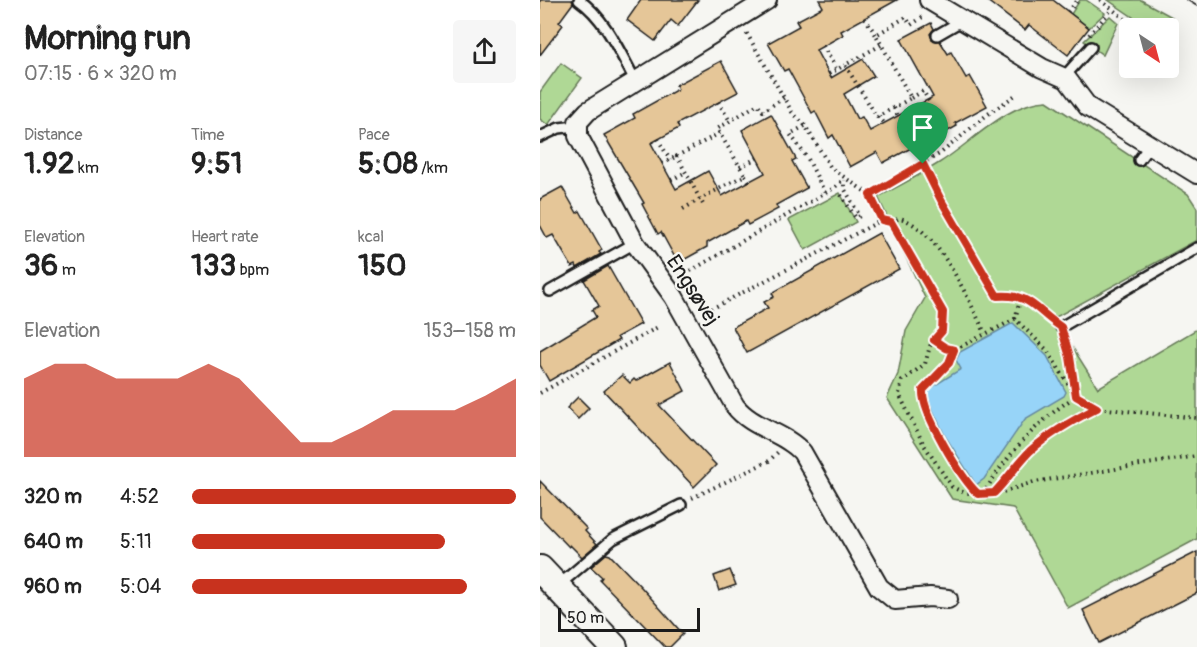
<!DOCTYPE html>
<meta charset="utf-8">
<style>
body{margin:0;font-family:Pangolin,sans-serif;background:#f6f6f6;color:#222;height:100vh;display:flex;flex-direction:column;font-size:22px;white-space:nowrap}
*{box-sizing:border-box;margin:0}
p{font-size:20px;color:#767676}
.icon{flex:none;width:33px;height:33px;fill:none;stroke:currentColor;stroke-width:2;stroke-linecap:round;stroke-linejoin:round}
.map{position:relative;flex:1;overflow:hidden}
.sheet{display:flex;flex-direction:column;background:#fff;width:540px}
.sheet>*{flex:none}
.needle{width:39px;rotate:144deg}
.fabs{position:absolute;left:579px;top:18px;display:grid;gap:12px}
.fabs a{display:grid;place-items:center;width:60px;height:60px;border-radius:6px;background:#fff;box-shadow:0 6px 24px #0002;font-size:30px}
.scale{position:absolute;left:18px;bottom:15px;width:142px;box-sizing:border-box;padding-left:6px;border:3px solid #1c1c1c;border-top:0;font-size:16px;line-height:21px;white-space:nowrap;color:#1c1c1c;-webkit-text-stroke:4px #f6f6f2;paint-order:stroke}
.pin{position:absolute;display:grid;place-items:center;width:51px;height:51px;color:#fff;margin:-62px -26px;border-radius:50% 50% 50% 0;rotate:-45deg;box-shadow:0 0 6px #0007}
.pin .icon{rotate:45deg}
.round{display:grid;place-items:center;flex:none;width:63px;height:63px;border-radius:6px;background:#f6f6f6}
.headline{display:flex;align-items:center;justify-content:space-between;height:102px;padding:0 24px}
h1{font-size:33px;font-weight:700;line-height:45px}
.metrics{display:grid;grid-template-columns:repeat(3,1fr);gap:9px;height:102px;padding:6px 24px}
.metrics div{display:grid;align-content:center}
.metrics b{font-size:30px;font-weight:700}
.metrics small{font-size:16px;font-weight:400}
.metrics p{font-size:16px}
.chart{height:168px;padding:12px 24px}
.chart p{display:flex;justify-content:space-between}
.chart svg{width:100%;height:108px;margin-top:6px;fill:#c8321e;opacity:.7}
ul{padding:0 24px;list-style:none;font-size:20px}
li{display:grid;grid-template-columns:96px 72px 1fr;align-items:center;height:45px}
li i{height:15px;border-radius:8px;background:#c8321e}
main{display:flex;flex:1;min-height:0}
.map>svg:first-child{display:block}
.green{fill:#afd895;stroke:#667a58;stroke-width:1.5}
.water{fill:#97d4f8;stroke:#668aa0;stroke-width:1.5}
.building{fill:#e5c698;stroke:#1c1c1c;stroke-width:1.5}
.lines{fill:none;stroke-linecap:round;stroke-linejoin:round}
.lane-casing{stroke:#1c1c1c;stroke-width:14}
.street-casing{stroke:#1c1c1c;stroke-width:22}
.secondary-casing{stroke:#1c1c1c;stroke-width:30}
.path{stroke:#1c1c1c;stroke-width:4;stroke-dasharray:1.5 4.5;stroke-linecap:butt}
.lane{stroke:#f6f6f2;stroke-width:9}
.street{stroke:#f6f6f2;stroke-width:18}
.secondary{stroke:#f6f6f2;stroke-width:26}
.tram{stroke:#1c1c1c;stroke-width:1.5}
.route-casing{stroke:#fff;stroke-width:12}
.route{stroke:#c8321e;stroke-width:8}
.labels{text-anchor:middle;stroke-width:4.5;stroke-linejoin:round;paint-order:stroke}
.street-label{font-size:21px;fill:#1c1c1c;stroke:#f6f6f2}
</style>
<main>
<section class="sheet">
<div class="headline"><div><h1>Morning run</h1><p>07:15 · 6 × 320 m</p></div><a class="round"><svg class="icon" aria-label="share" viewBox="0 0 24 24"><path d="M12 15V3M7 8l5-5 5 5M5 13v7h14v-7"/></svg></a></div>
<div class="metrics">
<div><p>Distance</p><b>1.92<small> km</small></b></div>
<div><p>Time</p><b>9:51</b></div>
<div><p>Pace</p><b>5:08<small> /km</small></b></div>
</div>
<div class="metrics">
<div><p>Elevation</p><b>36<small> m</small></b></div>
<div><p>Heart rate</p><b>133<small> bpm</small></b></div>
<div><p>kcal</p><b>150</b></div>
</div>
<div class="chart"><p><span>Elevation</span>153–158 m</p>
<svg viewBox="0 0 160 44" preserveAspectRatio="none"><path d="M0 44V12L10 6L20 6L30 12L40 12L50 12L60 6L70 12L80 25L90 38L100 38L110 32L120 25L130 25L140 25L150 19L160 12V44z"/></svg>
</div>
<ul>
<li><b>320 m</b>4:52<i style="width:100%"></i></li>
<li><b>640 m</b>5:11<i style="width:78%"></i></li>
<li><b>960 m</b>5:04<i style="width:85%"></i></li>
</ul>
</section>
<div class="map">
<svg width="657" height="647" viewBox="0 0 657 647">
<rect width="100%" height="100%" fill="#f6f6f2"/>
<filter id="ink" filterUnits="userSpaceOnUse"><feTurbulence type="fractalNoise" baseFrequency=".0167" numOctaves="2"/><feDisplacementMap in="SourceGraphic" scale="12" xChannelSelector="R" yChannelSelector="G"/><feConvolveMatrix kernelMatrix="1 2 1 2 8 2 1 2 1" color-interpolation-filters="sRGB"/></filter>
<g filter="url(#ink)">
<g class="green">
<path d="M540 0H546L565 13 549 28 531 14Z"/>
<path d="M568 0H601L632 17 621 28H609Z"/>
<path d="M570 16 578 23 563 55 544 41Z"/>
<path d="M21 63 42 78 8 125 0 119V92Z"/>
<path d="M507 101 648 194 657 208V240L514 318 558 388 657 329V539L528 608 473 508 412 499 347 398 358 374 366 331 385 298 338 197C359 186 380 175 399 163 433 142 466 103 507 101Z"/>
<path d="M300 193 316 222 265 250 249 220Z"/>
</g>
<path class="water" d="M473 323 507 356 526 392 524 396 485 419 444 479 436 485 405 436 384 392 421 369 416 360 420 352Z"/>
<g class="building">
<path d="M0 0H32L33 3 19 22 23 25 0 55Z"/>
<path d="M101 0H158L138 26 131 20 115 41 87 20Z"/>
<path d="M279 0H357L301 31 303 35 276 50 291 78 323 59 334 76 304 94 317 119 322 117 330 131 393 97 361 39 391 23 394 29 390 34 392 39 400 41 408 54 411 52 426 78 430 76 447 106 415 123 417 126 388 142 386 140 343 163 337 152 310 167 293 135 289 138 275 111 272 113 248 69 244 71 228 43 259 26 256 21 283 7Z"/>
<path d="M446 0H513L549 28 528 55 489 25 485 30Z"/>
<path d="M181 61 198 92 137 124 139 128 111 143 136 189 168 171 182 196 225 173 202 130 231 114 256 159 252 161 267 188 236 205 238 209 208 225 206 221 167 243V247L138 263 121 232 118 234 102 204 104 203 64 135 95 118 93 114 138 89 136 85Z"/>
<path d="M22 187 37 213 40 211 62 250 59 252 61 254 37 268 36 265 32 267 13 235 7 238 0 225V199Z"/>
<path d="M339 233 359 269 207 353 193 327 228 308 224 302 234 297 232 293Z"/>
<path d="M68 266 101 324 77 337 79 340 9 381 0 365V351L56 317 52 310 59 306 44 280Z"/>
<path d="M130 362 145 391 119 405 176 465 154 487 64 391 82 375 90 383 94 379 96 381Z"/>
<path d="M38 397 49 408 38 419 27 408Z"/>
<path d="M0 481 47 529 45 531 57 544 42 557 30 545 29 547 0 517Z"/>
<path d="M657 552V593L559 643 543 610Z"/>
<path d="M66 554 70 555 102 588 143 634 130 647H125L60 580 62 577 51 567Z"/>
<path d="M190 570 196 585 179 591 174 576Z"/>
</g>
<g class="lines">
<g class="lane-casing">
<g id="lane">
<path d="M39 0C66 19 80 53 96 82"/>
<path d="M397 35 423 20"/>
<path d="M524 77 551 47"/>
<path d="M0 137 19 128 36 126"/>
<path d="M599 160 610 145"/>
<path d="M10 291 95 243"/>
<path d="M521 327 657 248"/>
<path d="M19 585 73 539 141 505"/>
</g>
</g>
<g class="street-casing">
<g id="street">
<path d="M227 0 48 111 38 122V136L95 243 134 297 195 406C212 428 244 432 262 452L339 587 355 600 390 597 408 599"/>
<path d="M389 0 502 68 527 79 548 107 657 174"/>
</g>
</g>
<g class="secondary-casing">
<path id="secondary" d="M0 569 74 647"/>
</g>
<g class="path">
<path d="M560 0 597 28"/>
<path d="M528 12 538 0"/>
<path d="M325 18 336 35"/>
<path d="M549 35 572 9"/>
<path d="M341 45 305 65 337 117 371 98 336 35 366 17 371 25 384 16"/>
<path d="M283 46 297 70"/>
<path d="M289 74 305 65"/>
<path d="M371 98 383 91 390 103"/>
<path d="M178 102 190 121"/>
<path d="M354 108 358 116"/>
<path d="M339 116 344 123"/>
<path d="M265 126 250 134 268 159 285 193"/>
<path d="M180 133 137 156 160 199 205 175 177 129 218 104 223 111 244 98"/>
<path d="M118 139 130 160"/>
<path d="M122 164 137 156"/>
<path d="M383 164 401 200 457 295C492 293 487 305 511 321"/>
<path d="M200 167 217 158"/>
<path d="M205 175 211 185"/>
<path d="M131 180 146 172"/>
<path d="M301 195 316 218 320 216 304 188V180"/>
<path d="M330 195 401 153 448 114 477 94"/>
<path d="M143 209 160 199 164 206"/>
<path d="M342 220 351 222 403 312 402 331 390 346 385 364 362 381 359 394 384 445 412 487 425 493 463 492 494 482 657 456"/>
<path d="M351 222 360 218C399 230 428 299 445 333"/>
<path d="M140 277 294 188 304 179"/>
<path d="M171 309 342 220 330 195 291 168 264 124 252 112 206 32"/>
<path d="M475 319 481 297"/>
<path d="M394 340 406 348 414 350 475 319 507 350 536 396 557 408 657 418"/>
<path d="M414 350 409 363 383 390 382 395C397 429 410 467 438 493"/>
<path d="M0 393 118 327"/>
<path d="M454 492C467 479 476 465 489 453 508 434 532 420 556 409"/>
<path d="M443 494C468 454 496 422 536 396L530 357 524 338"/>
<path d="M152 498 229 461 238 452"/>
</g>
<use href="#lane" class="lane"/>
<use href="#street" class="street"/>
<use href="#secondary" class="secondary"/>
<path class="tram" d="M647 0 657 6"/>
</g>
</g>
<g class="lines" filter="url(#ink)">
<g class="route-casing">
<path id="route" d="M383 164 401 200 457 296C491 293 495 310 521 327L530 357 536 396 557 408C533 420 510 433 490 451 477 464 467 480 454 493L438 494C421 478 381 412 383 390L409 363 414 350 406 348 394 340 402 331 403 312 351 222 342 220 330 195Z"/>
</g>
<use href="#route" class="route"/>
</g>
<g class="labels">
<g class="street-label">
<text transform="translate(153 290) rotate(57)" y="7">Engsøvej</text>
</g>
</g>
</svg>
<div class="fabs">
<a><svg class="needle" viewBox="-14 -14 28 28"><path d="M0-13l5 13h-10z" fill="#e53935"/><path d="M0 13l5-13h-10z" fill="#767676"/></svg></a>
</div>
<div class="scale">50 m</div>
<div class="pin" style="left:383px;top:164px;background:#1e9e55"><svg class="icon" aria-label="arrive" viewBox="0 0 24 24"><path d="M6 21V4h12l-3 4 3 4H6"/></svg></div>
</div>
</main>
